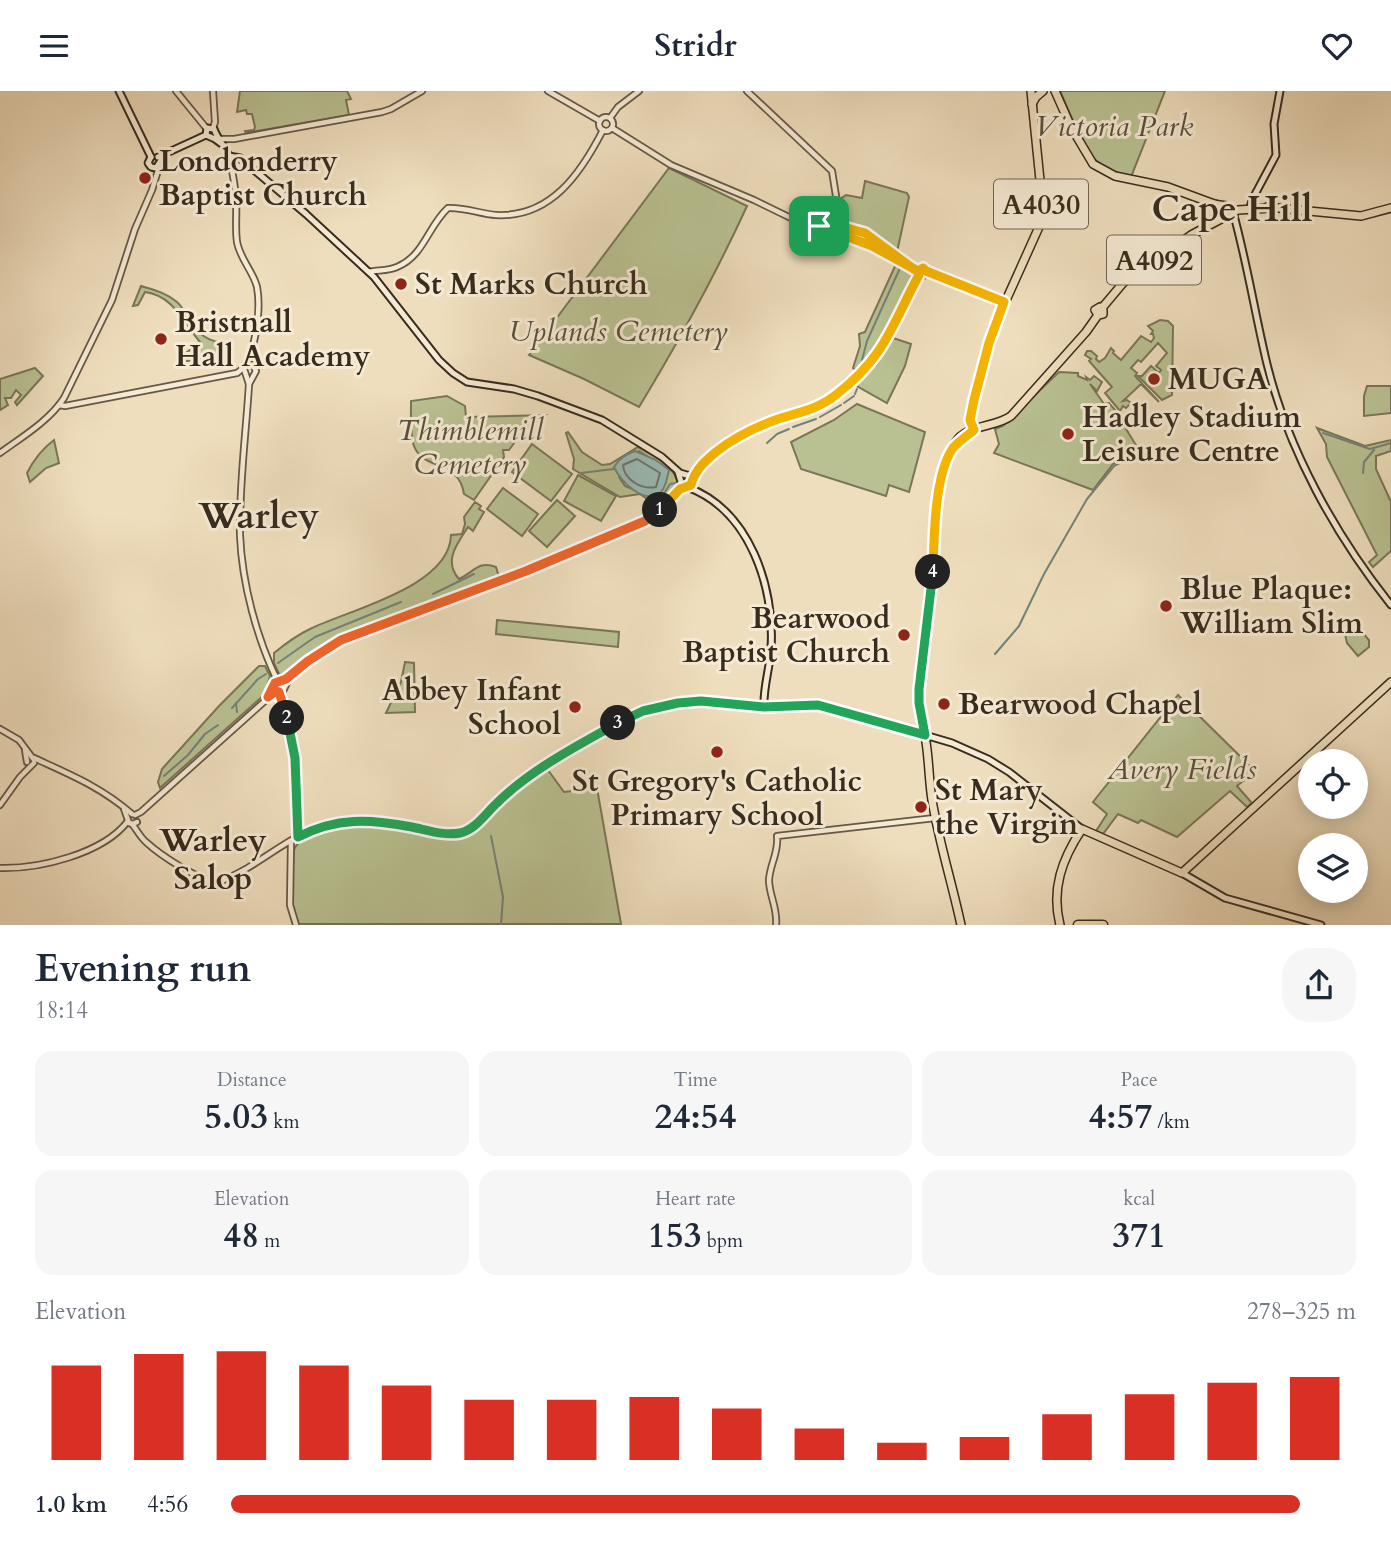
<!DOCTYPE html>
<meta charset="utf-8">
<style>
body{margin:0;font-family:Cardo,serif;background:#f6f6f7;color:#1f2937;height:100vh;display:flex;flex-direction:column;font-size:26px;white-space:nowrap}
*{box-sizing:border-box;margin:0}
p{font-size:23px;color:#747a83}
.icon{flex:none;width:38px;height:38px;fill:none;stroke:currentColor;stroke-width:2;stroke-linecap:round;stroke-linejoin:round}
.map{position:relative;height:834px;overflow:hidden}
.side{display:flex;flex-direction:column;background:#fff;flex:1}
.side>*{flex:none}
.fabs{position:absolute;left:1298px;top:658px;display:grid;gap:14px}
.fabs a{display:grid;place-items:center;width:70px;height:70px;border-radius:50%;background:#fff;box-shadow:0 4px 18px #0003;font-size:35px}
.pin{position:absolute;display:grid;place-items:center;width:60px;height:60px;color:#fff;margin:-30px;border-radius:14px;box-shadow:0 4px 10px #0006}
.km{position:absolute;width:35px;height:35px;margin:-18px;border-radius:50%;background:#222;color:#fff;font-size:19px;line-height:35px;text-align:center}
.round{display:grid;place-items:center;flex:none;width:74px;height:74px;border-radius:28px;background:#f6f6f7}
.headline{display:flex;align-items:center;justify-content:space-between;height:119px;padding:0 35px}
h1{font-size:38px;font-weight:800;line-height:52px}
.figures{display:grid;grid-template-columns:repeat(3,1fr);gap:10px;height:119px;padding:7px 35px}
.figures div{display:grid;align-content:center;border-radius:18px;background:#f6f6f7;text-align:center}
.figures b{font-size:35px;font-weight:800}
.figures small{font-size:19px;font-weight:400}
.figures p{font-size:19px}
.chart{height:196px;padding:14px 35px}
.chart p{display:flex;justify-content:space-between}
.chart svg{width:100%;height:126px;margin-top:7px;stroke:#d93025;stroke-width:6}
ul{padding:0 35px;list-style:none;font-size:23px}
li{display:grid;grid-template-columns:112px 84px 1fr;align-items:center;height:52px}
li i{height:18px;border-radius:9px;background:#d93025}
header{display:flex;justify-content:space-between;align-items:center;height:91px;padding:0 35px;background:#fff;font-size:32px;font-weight:800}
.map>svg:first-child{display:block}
.green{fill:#b9c192;stroke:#787658;stroke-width:2;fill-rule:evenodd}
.water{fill:#9abbb5;stroke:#738279;stroke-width:2}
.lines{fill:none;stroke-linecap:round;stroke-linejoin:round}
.shore{stroke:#69746a;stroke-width:2}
.stream{stroke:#738279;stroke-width:2}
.tertiary-casing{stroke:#665846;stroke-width:8}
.secondary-casing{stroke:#382c1e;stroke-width:9}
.primary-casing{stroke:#382c1e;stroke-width:10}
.trunk-casing{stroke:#382c1e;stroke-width:11}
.tertiary{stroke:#f5ead4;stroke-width:4.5}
.secondary{stroke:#f5ead4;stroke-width:5}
.primary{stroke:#efdebd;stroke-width:7}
.trunk{stroke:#efdebd;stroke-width:8}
.split-1-casing{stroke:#fff;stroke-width:14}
.split-2-casing{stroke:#fff;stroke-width:14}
.split-3-casing{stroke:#fff;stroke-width:14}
.split-4-casing{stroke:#fff;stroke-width:14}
.split-5-casing{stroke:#fff;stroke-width:14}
.split-1{stroke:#f5b400;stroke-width:9}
.split-2{stroke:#f0652b;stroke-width:9}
.split-3{stroke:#22a559;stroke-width:9}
.split-4{stroke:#22a559;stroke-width:9}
.split-5{stroke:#f5b400;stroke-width:9}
.poi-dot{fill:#8f2418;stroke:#f5ead4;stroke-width:2.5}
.labels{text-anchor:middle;stroke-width:6;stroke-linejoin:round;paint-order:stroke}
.shield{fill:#f5ead4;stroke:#716555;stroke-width:2}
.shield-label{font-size:28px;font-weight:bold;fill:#382c1e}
.park-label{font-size:30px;font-style:italic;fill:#58513b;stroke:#f5ead4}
.poi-label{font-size:30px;font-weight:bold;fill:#382c1e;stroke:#f5ead4;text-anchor:start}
.quarter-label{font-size:33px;font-weight:bold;fill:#382c1e;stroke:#f5ead4}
.district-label{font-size:37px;font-weight:bold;fill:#382c1e;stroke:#f5ead4}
</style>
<header><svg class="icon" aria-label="menu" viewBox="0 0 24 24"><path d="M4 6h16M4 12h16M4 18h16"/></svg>Stridr<svg class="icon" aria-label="heart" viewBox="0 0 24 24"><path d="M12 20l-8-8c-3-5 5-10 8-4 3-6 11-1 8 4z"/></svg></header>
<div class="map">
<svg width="1391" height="834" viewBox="0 0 1391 834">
<rect width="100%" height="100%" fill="#efdebd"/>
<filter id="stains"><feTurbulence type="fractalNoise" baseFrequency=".00286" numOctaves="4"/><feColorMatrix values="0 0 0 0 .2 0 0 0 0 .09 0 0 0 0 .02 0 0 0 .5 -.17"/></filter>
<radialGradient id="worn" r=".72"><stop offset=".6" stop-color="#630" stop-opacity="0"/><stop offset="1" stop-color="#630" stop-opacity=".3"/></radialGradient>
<g class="green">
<path d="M240 0H347L351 8 346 9 349 24 246 42 245 40 254 39 255 36 252 23H247L246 19 237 21Z"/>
<path d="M1060 0H1165L1131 86C1120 82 1109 80 1100 73 1082 58 1070 21 1060 0Z"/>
<path d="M669 77 747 115C715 185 679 250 639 316L584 288 529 264Z"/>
<path d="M865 90 907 102 909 106 897 161 867 140 844 131 840 108 846 104 862 107Z"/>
<path d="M896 173 912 183C902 211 880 263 856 279L853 277 860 255 859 243 865 241Z"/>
<path d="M141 195C154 199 167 202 177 211 183 216 186 224 190 230 201 248 213 251 232 254L231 260 220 264 187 270 186 262 200 251C183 231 174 205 145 201L138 214 133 215Z"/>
<path d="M1160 229 1168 230 1173 235 1172 304 1162 309 1138 285H1142L1151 275 1159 282 1161 279 1156 275 1167 262 1158 252 1141 271 1138 269 1131 277 1137 282 1135 285 1159 311 1141 293 1123 310 1127 309 1131 312 1126 317 1123 315 1120 320 1105 302 1112 296 1089 270 1091 268 1085 264 1087 260H1091L1097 265 1096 268 1099 271 1105 267 1111 257 1114 260 1113 262 1121 269 1141 245 1151 251 1154 247 1153 243H1151L1153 240 1148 235Z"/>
<path d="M893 247 911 253 905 275 887 312 855 294 876 274Z"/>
<path d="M35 277 43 285 17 314 15 311 21 304 16 299 11 307H5L8 314 0 319V288Z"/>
<path d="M1059 281 1078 282V285L1087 289 1086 286 1090 289 1094 285 1102 291 1097 300 1090 293 1104 313 1109 312 1122 327 1121 331 1130 327 1123 333 1139 359 1113 373 1093 399 994 362 999 353 995 338 1003 335Z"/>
<path d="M1367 295H1391V322L1364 325V305Z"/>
<path d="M447 305 465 315 466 326 545 324 524 339 518 338 516 341 517 348 509 359H503L504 366 474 409 464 403C459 368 423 380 414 355 410 346 411 321 411 310Z"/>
<path d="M857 313 925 341 909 401 889 394 886 405 801 378 791 351 834 329Z"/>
<path d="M1317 337 1365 355 1391 349V360L1376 365V378L1391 411V460L1373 476 1369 471 1377 464 1327 366 1326 353Z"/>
<path d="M568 341 582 361 602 374 610 373 638 356C653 364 677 375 678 395L664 412 657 415 640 403 620 406 573 378 574 368 566 342ZM639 360 669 379 665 393 649 405 625 395 619 386 623 366Z"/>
<path d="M54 349 59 372 46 377 30 391 27 382C34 368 42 358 54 349Z"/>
<path d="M532 353 572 383 551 410 512 381Z"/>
<path d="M578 384 616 405 601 430 564 410Z"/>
<path d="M503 397 538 423 522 445 487 418Z"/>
<path d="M557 409 575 425 547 456 529 440Z"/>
<path d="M475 411 481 415 479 418 484 421 473 440 468 436C457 453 443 470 459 488 474 481 479 469 496 476L499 486 342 545 313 562 285 584 279 583 274 572V562C285 553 297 544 310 538 348 519 450 496 451 444L462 443 465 433 464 426Z"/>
<path d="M497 529 619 541 618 556 496 543Z"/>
<path d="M1342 530 1357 535 1369 549V556L1358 565 1347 552Z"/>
<path d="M405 571 414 572 415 621 386 622 401 591Z"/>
<path d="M259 575H265L270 585 265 603 160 697 158 691 162 678 219 615Z"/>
<path d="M1178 604 1255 680 1237 695 1252 712 1247 716 1230 700 1177 746 1141 729 1138 732 1118 723 1103 743 1096 740 1107 723 1093 711Z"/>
<path d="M548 679 564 701 597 697 621 833H298L291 815 293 761C296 752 302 747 311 743 340 728 380 732 411 739 426 742 439 746 454 746 478 744 484 727 500 713 515 699 530 688 548 679Z"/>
</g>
<path class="water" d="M635 360 656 369 669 379C667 386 666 396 661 401 644 415 620 390 614 376 619 367 626 364 635 360Z"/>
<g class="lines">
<path class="shore" d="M637 368 660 382 656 396C642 399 624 389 623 374Z"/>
<g class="stream">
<path d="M862 269 867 250 900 177"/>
<path d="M855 303 857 298"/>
<path d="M844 312 854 305"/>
<path d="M820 326 841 314"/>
<path d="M793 336 816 328"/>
<path d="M1323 342 1370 358 1391 352"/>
<path d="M767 352 777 343 789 338"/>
<path d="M581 382 614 378"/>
<path d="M1363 382 1364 371 1374 359"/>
<path d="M656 404 661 407 670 393 676 392"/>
<path d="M433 503 474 483"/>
<path d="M995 563 1019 535 1044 483 1087 408 1114 375 1153 354"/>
<path d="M278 572 315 546 401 511"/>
<path d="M236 612 237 621"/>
<path d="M232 617 258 588 266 583"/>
<path d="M164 685 188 664 205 643 218 634"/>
<path d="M491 745 503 806 501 834"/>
</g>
<g class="tertiary-casing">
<g id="tertiary">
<path d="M176 0 207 38"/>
<path d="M548 0 600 30"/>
<path d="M747 0 832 80 840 130 838 143"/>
<circle cx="606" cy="33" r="7"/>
<path d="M610 27 618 16 639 0"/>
<path d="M213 37 215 31 213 0"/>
<path d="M612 37 671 74 754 109 797 130 865 142 917 180"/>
<path d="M220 48H234L382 21 391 18 422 0"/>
<path d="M825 138 855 148 891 165"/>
<circle cx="922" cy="181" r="4"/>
<path d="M926 180 1004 211"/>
<path d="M369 181C378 179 388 180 397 176 424 165 428 135 448 117 465 116 480 123 496 124 551 127 581 82 603 39"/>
<path d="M247 274H253L256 280 249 293"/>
<path d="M244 278 249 293C246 343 239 394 240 444 242 493 257 548 278 591"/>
<path d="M59 314 65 315 237 282C256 270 261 217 257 196 253 180 240 168 237 151 235 137 237 122 236 108 235 95 233 83 230 70"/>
<path d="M0 362C22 346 49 330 64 307L112 209 135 138 152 99 159 76"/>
<path d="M688 384 694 383C718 357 745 339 779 328 794 323 810 321 825 312 877 282 893 233 920 184"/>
<path d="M281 591 308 570 341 549 526 480 648 428 656 423 680 398 685 396"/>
<path d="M270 602 275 593V584"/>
<path d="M279 602C301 645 296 699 297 746"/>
<path d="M283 609V600L289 588"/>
<path d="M0 638 19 649 34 669"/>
<path d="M25 659 27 671"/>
<path d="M34 667C71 684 101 696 132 723"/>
<path d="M0 714 20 686 34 672"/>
<path d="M124 718 129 732 133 733 137 731"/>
<path d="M135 724 141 721 276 600"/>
<path d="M132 733C137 739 140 746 146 751 160 764 199 790 218 791 260 777 293 737 339 731 360 728 383 732 404 735 425 738 447 747 467 739L522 690 634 623 658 615 701 610 764 616"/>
<path d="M291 751 290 814 296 834"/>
<path d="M0 777C39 778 103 763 128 730"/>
<path d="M776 834C778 818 769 804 769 789 770 773 779 761 777 745L935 727"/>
</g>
</g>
<g class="secondary-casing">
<g id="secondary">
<path d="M119 0 151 66"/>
<path d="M226 56 215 48 206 44 207 37 214 38C218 50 228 57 230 70L238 68"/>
<path d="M229 65 240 67 306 123 374 186 439 269 453 282 467 291 514 298 538 305 602 329 662 366 680 382 690 385 693 398"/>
<path d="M151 66 148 72 151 76 156 77 165 63"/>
<path d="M158 66 206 44"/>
<path d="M1250 117 1252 109 1276 64 1274 33 1280 0"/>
<path d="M1233 121C1247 171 1255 223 1267 273 1288 359 1336 445 1391 514"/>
<path d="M678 381 682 394 689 396"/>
<path d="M687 396C750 419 775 497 771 557 770 577 763 596 764 616"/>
<path d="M764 616H830L952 652 988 668 1009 681 1082 738"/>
<path d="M1182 782 1225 807 1321 834"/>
</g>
</g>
<g class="primary-casing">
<g id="primary">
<path d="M1055 0 1071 36 1093 73 1115 85 1168 96 1217 114"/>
<path d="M1032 13 1036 6 1043 0"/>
<path d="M1213 113 1227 115 1233 121"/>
<path d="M1267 116 1361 125 1391 117"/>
<path d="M1102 217 1123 192 1191 144 1238 119 1271 117"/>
<path d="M974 339 970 326 994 236 1039 136 1042 109 1031 0"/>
<path d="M961 834C952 792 939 751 932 709 929 690 929 670 926 651 924 635 919 620 918 604 918 565 931 527 933 488 935 443 933 393 955 352 966 333 995 337 1011 325L1086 241 1098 224 1103 223V219L1100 216 1095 219 1098 224"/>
<path d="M1060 834C1051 798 1062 768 1082 738L1182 782 1391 591"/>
</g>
</g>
<g class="trunk-casing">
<path id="trunk" d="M1078 834H1103"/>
</g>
<use href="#tertiary" class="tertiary"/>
<use href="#secondary" class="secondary"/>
<use href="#primary" class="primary"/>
<use href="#trunk" class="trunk"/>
</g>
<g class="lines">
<g class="split-1-casing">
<path id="split-1" d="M660 419 680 398 691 394C695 379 704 371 716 361 735 346 756 336 778 328 800 321 819 318 837 303 885 266 892 234 919 184L918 180 872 155 819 135"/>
</g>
<g class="split-2-casing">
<path id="split-2" d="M287 627 279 601 276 600 268 606 275 592 286 588 308 570 341 549 526 480 645 430 660 419"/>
</g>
<g class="split-3-casing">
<path id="split-3" d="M287 627 295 667 298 746C337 726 369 728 412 736 427 739 444 745 460 742 475 739 486 722 497 712 529 680 578 654 618 632"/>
</g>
<g class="split-4-casing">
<path id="split-4" d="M618 632 643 620 678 612 701 610 764 616 818 614 925 644 919 612V598L933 481"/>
</g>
<g class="split-5-casing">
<path id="split-5" d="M819 135 847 137 865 142 915 179 918 180 923 177 926 180 1004 211 989 252 974 309 970 329 974 339C967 345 959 350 953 357 934 384 934 449 933 481"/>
</g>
<use href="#split-1" class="split-1"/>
<use href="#split-2" class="split-2"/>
<use href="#split-3" class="split-3"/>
<use href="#split-4" class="split-4"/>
<use href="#split-5" class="split-5"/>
</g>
<g class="poi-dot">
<circle cx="145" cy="87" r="7"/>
<circle cx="401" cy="193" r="7"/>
<circle cx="161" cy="248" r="7"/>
<circle cx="1154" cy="288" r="7"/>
<circle cx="1068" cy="343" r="7"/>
<circle cx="1166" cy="515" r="7"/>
<circle cx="904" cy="544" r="7"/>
<circle cx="944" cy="613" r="7"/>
<circle cx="575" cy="616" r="7"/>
<circle cx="717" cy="661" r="7"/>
<circle cx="921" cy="716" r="7"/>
</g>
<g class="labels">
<g class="shield">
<rect x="994" y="88.5" width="94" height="49" rx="5"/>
<rect x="1107" y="144.5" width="94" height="49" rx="5"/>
</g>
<g class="shield-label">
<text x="1041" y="123">A4030</text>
<text x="1154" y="179">A4092</text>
</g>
<g class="park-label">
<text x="1114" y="45">Victoria Park</text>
<text x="618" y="250">Uplands Cemetery</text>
<text x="470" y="349">Thimblemill<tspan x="470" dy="34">Cemetery</tspan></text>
<text x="1182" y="688">Avery Fields</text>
</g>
<g class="poi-label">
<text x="159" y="80">Londonderry<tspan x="159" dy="34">Baptist Church</tspan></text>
<text x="415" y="203">St Marks Church</text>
<text x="175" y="241">Bristnall<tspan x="175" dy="34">Hall Academy</tspan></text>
<text x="1168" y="298">MUGA</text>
<text x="1082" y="336">Hadley Stadium<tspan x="1082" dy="34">Leisure Centre</tspan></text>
<text x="1180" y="508">Blue Plaque:<tspan x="1180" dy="34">William Slim</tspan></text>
<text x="890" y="537" text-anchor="end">Bearwood<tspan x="890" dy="34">Baptist Church</tspan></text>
<text x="561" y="609" text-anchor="end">Abbey Infant<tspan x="561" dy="34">School</tspan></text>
<text x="958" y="623">Bearwood Chapel</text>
<text x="717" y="700" text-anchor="middle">St Gregory's Catholic<tspan x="717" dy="34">Primary School</tspan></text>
<text x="935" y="709">St Mary<tspan x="935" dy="34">the Virgin</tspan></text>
</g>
<g class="quarter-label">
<text x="213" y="760">Warley<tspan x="213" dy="38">Salop</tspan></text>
</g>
<g class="district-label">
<text x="1232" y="130">Cape Hill</text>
<text x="259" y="437">Warley</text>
</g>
</g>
<rect width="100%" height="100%" filter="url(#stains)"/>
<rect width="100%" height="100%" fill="url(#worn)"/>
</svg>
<div class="fabs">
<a><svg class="icon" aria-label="locate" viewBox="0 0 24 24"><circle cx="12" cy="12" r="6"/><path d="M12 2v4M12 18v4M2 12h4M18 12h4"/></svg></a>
<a><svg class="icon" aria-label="layers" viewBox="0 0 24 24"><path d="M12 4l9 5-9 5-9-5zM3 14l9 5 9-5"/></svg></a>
</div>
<div class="pin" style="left:819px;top:135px;background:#1e9e55"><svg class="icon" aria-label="arrive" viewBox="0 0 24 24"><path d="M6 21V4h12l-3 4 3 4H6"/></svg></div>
<b class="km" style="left:660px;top:419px">1</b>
<b class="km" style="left:287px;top:627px">2</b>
<b class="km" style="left:618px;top:632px">3</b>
<b class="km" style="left:933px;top:481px">4</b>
</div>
<section class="side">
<div class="headline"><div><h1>Evening run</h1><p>18:14</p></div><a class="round"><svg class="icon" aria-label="share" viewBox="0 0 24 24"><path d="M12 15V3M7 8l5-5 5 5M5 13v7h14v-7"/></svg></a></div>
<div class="figures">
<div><p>Distance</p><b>5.03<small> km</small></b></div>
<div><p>Time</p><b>24:54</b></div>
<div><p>Pace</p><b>4:57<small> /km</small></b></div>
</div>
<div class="figures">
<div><p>Elevation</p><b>48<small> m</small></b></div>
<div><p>Heart rate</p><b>153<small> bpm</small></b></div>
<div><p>kcal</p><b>371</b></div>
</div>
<div class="chart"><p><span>Elevation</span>278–325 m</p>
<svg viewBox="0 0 160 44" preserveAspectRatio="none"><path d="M5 44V11M15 44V7M25 44V6M35 44V11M45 44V18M55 44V23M65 44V23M75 44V22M85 44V26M95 44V33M105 44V38M115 44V36M125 44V28M135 44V21M145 44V17M155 44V15"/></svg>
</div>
<ul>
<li><b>1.0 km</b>4:56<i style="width:95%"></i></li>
</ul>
</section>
